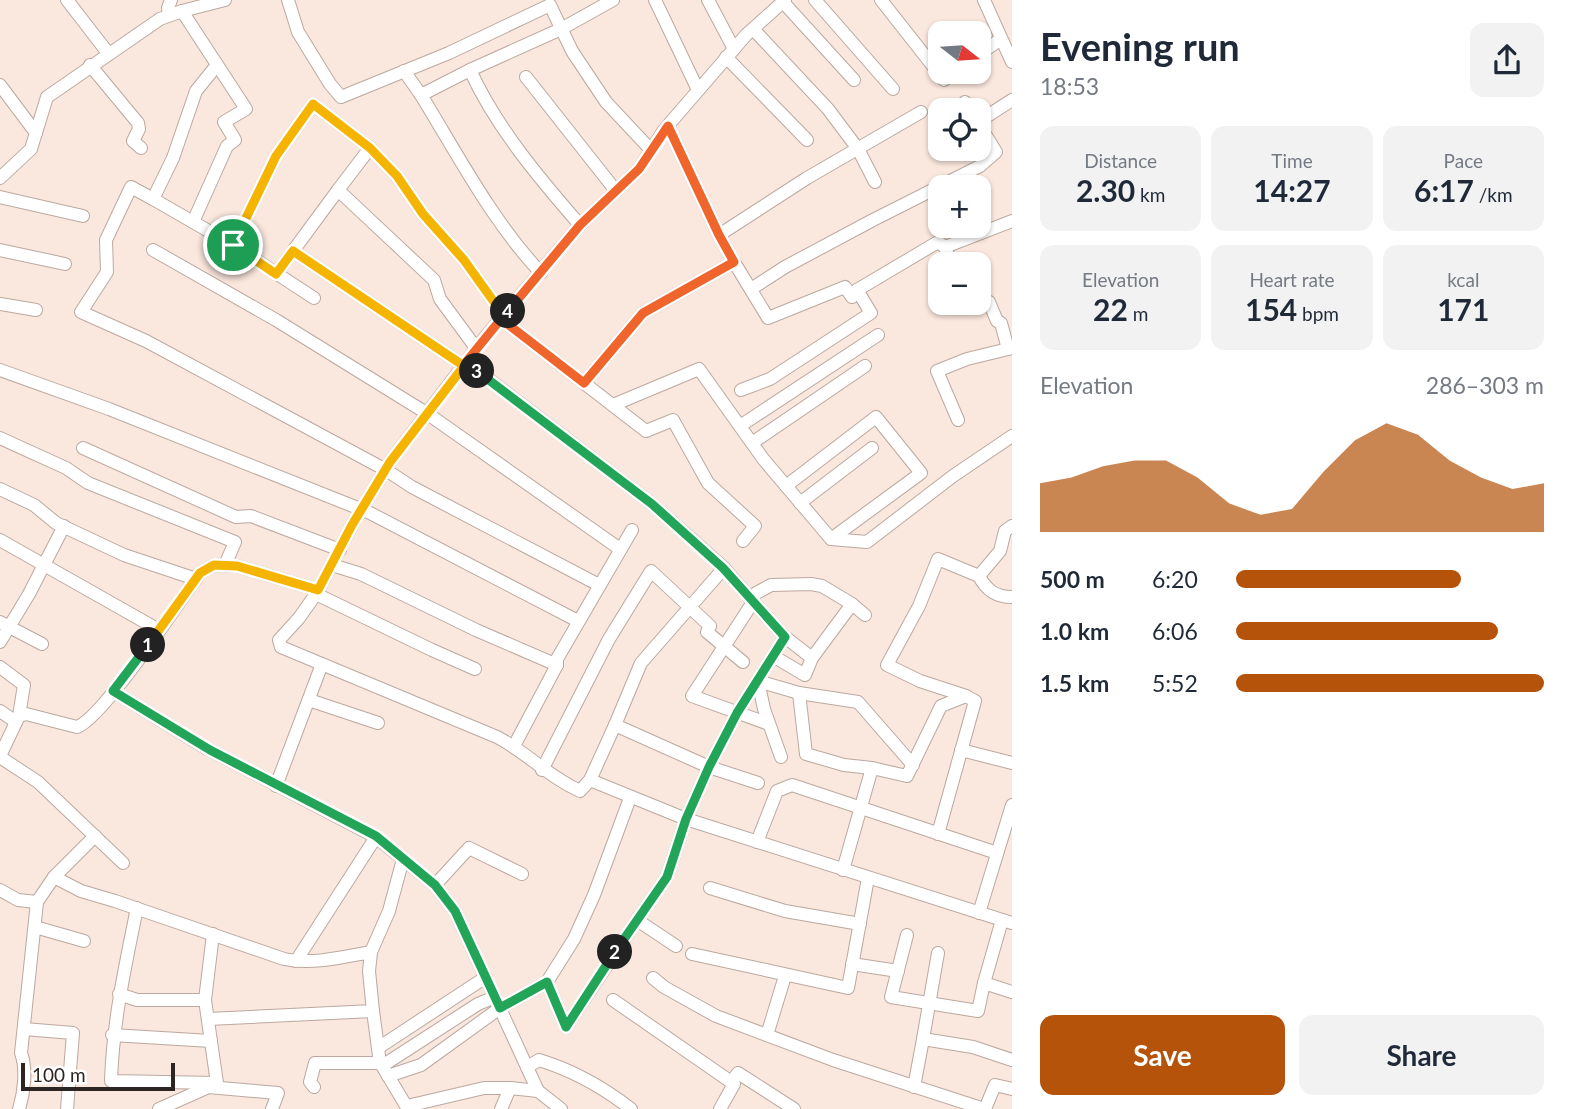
<!DOCTYPE html>
<meta charset="utf-8">
<style>
body{margin:0;font-family:Lato,sans-serif;background:#f2f2f3;color:#1f2937;height:100vh;display:flex;flex-direction:column;font-size:26px;white-space:nowrap}
*{box-sizing:border-box;margin:0}
p{font-size:23px;color:#747a83}
.icon{flex:none;width:38px;height:38px;fill:none;stroke:currentColor;stroke-width:2;stroke-linecap:round;stroke-linejoin:round}
.map{position:relative;flex:1;overflow:hidden}
.drawer{display:flex;flex-direction:column;background:#fff;width:560px}
.drawer>*{flex:none}
.needle{width:46px;rotate:107deg}
.buttons{position:absolute;left:928px;top:21px;display:grid;gap:14px}
.buttons a{display:grid;place-items:center;width:63px;height:63px;border-radius:14px;background:#fff;box-shadow:0 2px 5px #0004;font-size:35px}
.scale{position:absolute;left:21px;bottom:18px;width:154px;box-sizing:border-box;padding-left:7px;border:4px solid #2c2521;border-top:0;font-size:19px;line-height:24px;white-space:nowrap;color:#2c2521;-webkit-text-stroke:5px #fff;paint-order:stroke}
.pin{position:absolute;display:grid;place-items:center;width:60px;height:60px;color:#fff;margin:-30px;border:4px solid #fff;border-radius:50%;box-shadow:0 2px 7px #0007}
.km{position:absolute;width:35px;height:35px;margin:-18px;border-radius:50%;background:#222;color:#fff;font-size:19px;line-height:35px;text-align:center}
.round{display:grid;place-items:center;flex:none;width:74px;height:74px;border-radius:14px;background:#f2f2f3}
.headline{display:flex;align-items:center;justify-content:space-between;height:119px;padding:0 28px}
h1{font-size:38px;font-weight:700;line-height:52px}
.metrics{display:grid;grid-template-columns:repeat(3,1fr);gap:10px;height:119px;padding:7px 28px}
.metrics div{display:grid;align-content:center;border-radius:14px;background:#f2f2f3;text-align:center}
.metrics b{font-size:30px;font-weight:700}
.metrics small{font-size:19px;font-weight:400}
.metrics p{font-size:19px}
.chart{height:196px;padding:14px 28px}
.chart p{display:flex;justify-content:space-between}
.chart svg{width:100%;height:126px;margin-top:7px;fill:#b45309;opacity:.7}
.cta{display:flex;gap:14px;margin-top:auto;padding:14px 28px}
.cta a{flex:1;height:80px;border-radius:14px;background:#b45309;color:#fff;font-size:28px;font-weight:700;line-height:80px;text-align:center}
.cta a+a{background:#f2f2f3;color:#1f2937}
ul{padding:0 28px;list-style:none;font-size:23px}
li{display:grid;grid-template-columns:112px 84px 1fr;align-items:center;height:52px}
li i{height:18px;border-radius:9px;background:#b45309}
main{display:flex;flex:1;min-height:0}
.map>svg:first-child{display:block}
.lines{fill:none;stroke-linecap:round;stroke-linejoin:round}
.minor-casing{stroke:#bba99f;stroke-width:14}
.minor{stroke:#fff;stroke-width:12}
.split-1-casing{stroke:#fff;stroke-width:14}
.split-2-casing{stroke:#fff;stroke-width:14}
.split-3-casing{stroke:#fff;stroke-width:14}
.split-4-casing{stroke:#fff;stroke-width:14}
.split-5-casing{stroke:#fff;stroke-width:14}
.split-1{stroke:#f5b400;stroke-width:9}
.split-2{stroke:#22a559;stroke-width:9}
.split-3{stroke:#22a559;stroke-width:9}
.split-4{stroke:#f0652b;stroke-width:9}
.split-5{stroke:#f5b400;stroke-width:9}
</style>
<main>
<div class="map">
<svg width="1012" height="1109" viewBox="0 0 1012 1109">
<rect width="100%" height="100%" fill="#fae7dd"/>
<g class="lines">
<g class="minor-casing">
<g id="minor">
<path d="M67 0 108 53"/>
<path d="M225 0 182 11 246 109 224 122 235 140 227 146 193 222 233 245"/>
<path d="M288 0 298 32 330 84 341 97 449 53 550 5 572 51 606 102 651 150"/>
<path d="M655 0 698 90"/>
<path d="M708 0 734 49"/>
<path d="M785 0 746 35 664 130 639 169 580 225 482 341 390 462 352 525 316 594 299 618 279 640 281 647 497 737C528 753 547 776 580 791L590 780 686 819 1012 923"/>
<path d="M815 0 893 89"/>
<path d="M881 0 944 80 955 72"/>
<path d="M984 0 1012 62"/>
<path d="M783 2 854 80"/>
<path d="M169 15 168 8 171 0"/>
<path d="M753 29 828 109 858 149 875 182"/>
<path d="M978 55 1001 39"/>
<path d="M726 57 807 140"/>
<path d="M90 65 138 123 139 129 133 141 141 148"/>
<path d="M404 71 421 95 470 70"/>
<path d="M526 77 616 191"/>
<path d="M0 85 36 133"/>
<path d="M421 95C458 155 492 221 541 273"/>
<path d="M965 102 970 110"/>
<path d="M978 122 1012 100"/>
<path d="M668 126 719 235 807 178 921 112"/>
<path d="M370 148 338 190 434 280 440 299 476 348"/>
<path d="M0 178 31 149 47 97 160 19 182 11"/>
<path d="M0 197 83 216"/>
<path d="M153 199 131 187 106 240 107 272 81 312 146 341 386 470 412 487 599 585"/>
<path d="M193 222 153 199 173 158 196 91 217 65"/>
<path d="M580 225C539 178 496 127 470 70L561 29 613 0"/>
<path d="M0 250 65 264"/>
<path d="M153 250 276 320 428 414 620 549"/>
<path d="M293 251 464 366"/>
<path d="M734 262 768 318 845 287 852 297 857 290 938 242 945 247"/>
<path d="M951 264 945 247 1012 221"/>
<path d="M276 274 338 190"/>
<path d="M751 289 785 267 873 220 980 166 996 152 978 123"/>
<path d="M314 298 233 245 276 156 313 104 370 148 397 176 423 214 464 260 504 316"/>
<path d="M964 303 965 306 989 302 997 321 1001 323 1008 349 1012 348"/>
<path d="M0 304 36 310"/>
<path d="M501 319 646 431 673 420 708 483 755 526 743 541"/>
<path d="M466 362 652 504 724 568"/>
<path d="M0 370 109 409 368 512 578 621"/>
<path d="M584 383 643 313 734 262 719 235"/>
<path d="M741 390 770 379 871 313 857 290"/>
<path d="M613 405 699 369 764 460 831 539 867 542 953 476 1012 436"/>
<path d="M958 420 937 371 967 359 1008 349"/>
<path d="M740 426 878 335"/>
<path d="M0 438 66 468 88 483 235 542 225 565"/>
<path d="M752 443 865 366"/>
<path d="M83 448 236 517 251 516 340 550"/>
<path d="M786 486 876 417 921 473 831 539"/>
<path d="M0 489 34 505 56 523 124 555 196 579"/>
<path d="M800 503 872 448"/>
<path d="M0 540 159 630"/>
<path d="M332 565 361 574 476 630 557 665"/>
<path d="M979 576 1000 551 1005 531 1012 526"/>
<path d="M316 594 432 650 475 669"/>
<path d="M753 602 692 696 769 724"/>
<path d="M0 622 42 644"/>
<path d="M785 637 749 597 771 585 811 584 822 586 852 604"/>
<path d="M0 642 29 594 64 526"/>
<path d="M812 658 852 604 865 615"/>
<path d="M0 667 24 685 19 716 0 756"/>
<path d="M113 691 206 748 376 837 435 885 455 911 538 1091 561 1109"/>
<path d="M966 696 920 681 887 665 919 606 938 559 979 576C986 590 996 597 1012 597"/>
<path d="M309 700 378 723"/>
<path d="M0 711 16 722"/>
<path d="M19 716 26 714 77 727C103 718 179 601 200 573L214 565 237 566 318 590"/>
<path d="M615 725 641 663 724 568 749 597"/>
<path d="M514 746 557 665V659L632 530"/>
<path d="M961 750 1012 763"/>
<path d="M0 757 38 782 123 863"/>
<path d="M781 757 764 709 758 681 799 693"/>
<path d="M872 768 844 765 806 754 799 693 858 702 913 765"/>
<path d="M542 770 609 639 651 571 710 626 707 632 743 662"/>
<path d="M590 780 615 725 709 767 758 783"/>
<path d="M276 786 322 664"/>
<path d="M95 836 54 877 81 891 115 901 284 959C312 965 343 957 371 952"/>
<path d="M757 842 777 791 792 785 997 853"/>
<path d="M843 870 872 768 907 776 941 706 966 696 975 701 938 834"/>
<path d="M435 885 469 848 522 874"/>
<path d="M710 888 785 911 860 924"/>
<path d="M0 890 18 900 37 902"/>
<path d="M137 908C125 967 113 1021 111 1081L217 1083 205 1000 213 934"/>
<path d="M979 913 1012 805"/>
<path d="M637 920 667 877 686 819 709 767 737 713 785 637 812 658 805 675 773 656"/>
<path d="M1002 920 984 983 1012 992"/>
<path d="M35 927 84 941"/>
<path d="M907 935 891 997 978 1011 984 983"/>
<path d="M692 954 848 988 868 878"/>
<path d="M296 961 376 837"/>
<path d="M852 964 898 971"/>
<path d="M653 978 664 987 716 1016 833 1060 984 1109"/>
<path d="M547 982 566 1027 637 920 676 946"/>
<path d="M119 994 137 1000H205"/>
<path d="M613 1000 734 1084 720 1109"/>
<path d="M208 1019 373 1011 369 971 371 952 389 911 403 859"/>
<path d="M24 1029 73 1033 67 1109"/>
<path d="M112 1035 211 1041"/>
<path d="M767 1035 785 976"/>
<path d="M923 1039 938 953"/>
<path d="M378 1048 486 977"/>
<path d="M382 1066 478 1004 495 997"/>
<path d="M527 1067 539 1060C572 1070 604 1088 631 1109"/>
<path d="M384 1069 408 1109"/>
<path d="M388 1076 421 1065 500 1008 547 982 574 939 594 895 630 798"/>
<path d="M731 1082 738 1073 794 1109"/>
<path d="M208 1087 278 1093 272 1109"/>
<path d="M314 1087 310 1082 315 1063H380L373 1011"/>
<path d="M914 1087 923 1039 973 1047 1012 1060"/>
<path d="M407 1106 484 1088H510L538 1091"/>
<path d="M19 1109C24 1093 27 1069 21 1053L37 902 54 877"/>
<path d="M159 1109 213 1085"/>
<path d="M501 1109 510 1088"/>
<path d="M985 1109 995 1085 1012 1089"/>
</g>
</g>
<use href="#minor" class="minor"/>
</g>
<g class="lines">
<g class="split-1-casing">
<path id="split-1" d="M148 645 200 573 214 565 237 566 318 590 352 525 390 462 464 366 293 251 276 274 233 245"/>
</g>
<g class="split-2-casing">
<path id="split-2" d="M148 645 113 691 210 750 376 836 435 885 455 911 500 1008 547 982 566 1027 615 952"/>
</g>
<g class="split-3-casing">
<path id="split-3" d="M477 371 652 504 723 568 785 637 737 713 709 767 686 819 667 877 615 952"/>
</g>
<g class="split-4-casing">
<path id="split-4" d="M477 371 466 362 501 319 584 383 643 313 734 262 719 235 668 126 639 169 580 225 508 311"/>
</g>
<g class="split-5-casing">
<path id="split-5" d="M233 245 276 156 313 104 370 148 397 176 423 214 464 260 504 316 508 311"/>
</g>
<use href="#split-1" class="split-1"/>
<use href="#split-2" class="split-2"/>
<use href="#split-3" class="split-3"/>
<use href="#split-4" class="split-4"/>
<use href="#split-5" class="split-5"/>
</g>
</svg>
<div class="buttons">
<a><svg class="needle" viewBox="-14 -14 28 28"><path d="M0-13l5 13h-10z" fill="#e53935"/><path d="M0 13l5-13h-10z" fill="#747a83"/></svg></a>
<a><svg class="icon" aria-label="locate" viewBox="0 0 24 24"><circle cx="12" cy="12" r="6"/><path d="M12 2v4M12 18v4M2 12h4M18 12h4"/></svg></a>
<a>+</a>
<a>−</a>
</div>
<div class="scale">100 m</div>
<div class="pin" style="left:233px;top:245px;background:#1e9e55"><svg class="icon" aria-label="arrive" viewBox="0 0 24 24"><path d="M6 21V4h12l-3 4 3 4H6"/></svg></div>
<b class="km" style="left:148px;top:645px">1</b>
<b class="km" style="left:615px;top:952px">2</b>
<b class="km" style="left:477px;top:371px">3</b>
<b class="km" style="left:508px;top:311px">4</b>
</div>
<section class="drawer">
<div class="headline"><div><h1>Evening run</h1><p>18:53</p></div><a class="round"><svg class="icon" aria-label="share" viewBox="0 0 24 24"><path d="M12 15V3M7 8l5-5 5 5M5 13v7h14v-7"/></svg></a></div>
<div class="metrics">
<div><p>Distance</p><b>2.30<small> km</small></b></div>
<div><p>Time</p><b>14:27</b></div>
<div><p>Pace</p><b>6:17<small> /km</small></b></div>
</div>
<div class="metrics">
<div><p>Elevation</p><b>22<small> m</small></b></div>
<div><p>Heart rate</p><b>154<small> bpm</small></b></div>
<div><p>kcal</p><b>171</b></div>
</div>
<div class="chart"><p><span>Elevation</span>286–303 m</p>
<svg viewBox="0 0 160 44" preserveAspectRatio="none"><path d="M0 44V27L10 25L20 21L30 19L40 19L50 25L60 34L70 38L80 36L90 23L100 12L110 6L120 10L130 19L140 25L150 29L160 27V44z"/></svg>
</div>
<ul>
<li><b>500 m</b>6:20<i style="width:73%"></i></li>
<li><b>1.0 km</b>6:06<i style="width:85%"></i></li>
<li><b>1.5 km</b>5:52<i style="width:100%"></i></li>
</ul>
<div class="cta"><a>Save</a><a>Share</a></div>
</section>
</main>
